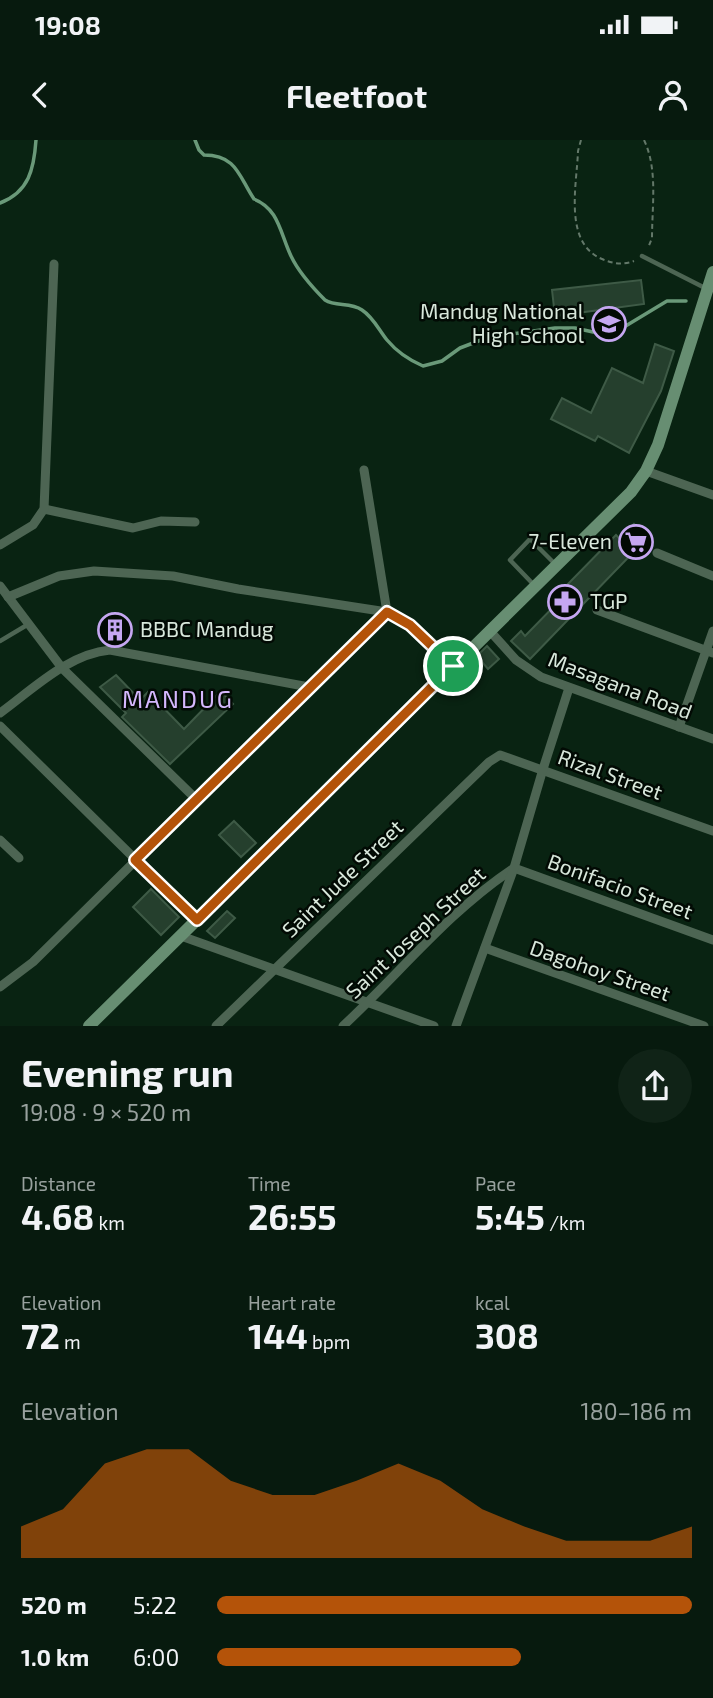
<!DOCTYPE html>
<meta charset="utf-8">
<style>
body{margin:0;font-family:"Exo 2",sans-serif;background:#102317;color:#f1f3f6;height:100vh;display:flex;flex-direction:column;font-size:26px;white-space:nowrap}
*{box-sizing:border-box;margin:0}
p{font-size:23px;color:#98a19e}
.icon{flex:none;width:38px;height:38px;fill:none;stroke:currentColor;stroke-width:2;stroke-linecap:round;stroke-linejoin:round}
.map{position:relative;height:886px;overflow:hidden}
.details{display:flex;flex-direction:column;background:#071a0e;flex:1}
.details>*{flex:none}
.pin{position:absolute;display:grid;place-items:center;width:60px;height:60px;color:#fff;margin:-30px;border:4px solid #fff;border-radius:50%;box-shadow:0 2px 7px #0007}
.round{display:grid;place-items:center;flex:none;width:74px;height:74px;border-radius:37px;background:#102317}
.headline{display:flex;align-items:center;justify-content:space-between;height:119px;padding:0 21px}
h1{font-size:38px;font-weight:700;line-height:52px}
.metrics{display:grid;grid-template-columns:repeat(3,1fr);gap:10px;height:119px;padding:7px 21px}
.metrics div{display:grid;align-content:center}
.metrics b{font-size:35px;font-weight:700}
.metrics small{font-size:19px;font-weight:400}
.metrics p{font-size:19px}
.chart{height:196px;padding:14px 21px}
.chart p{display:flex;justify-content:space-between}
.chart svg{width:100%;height:126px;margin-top:7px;fill:#b45309;opacity:.7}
ul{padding:0 21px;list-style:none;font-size:23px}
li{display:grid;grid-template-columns:112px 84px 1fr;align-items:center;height:52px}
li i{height:18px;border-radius:9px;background:#b45309}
.status{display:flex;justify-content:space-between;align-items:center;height:49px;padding:0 35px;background:#071a0e;direction:ltr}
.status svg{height:19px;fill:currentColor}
header{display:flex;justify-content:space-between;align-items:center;height:91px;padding:0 21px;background:#071a0e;font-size:32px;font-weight:700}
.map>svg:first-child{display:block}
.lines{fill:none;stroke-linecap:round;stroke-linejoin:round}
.stream{stroke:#6a9979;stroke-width:3.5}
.building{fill:#253f2d;stroke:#3e5a46;stroke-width:2}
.path{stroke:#637869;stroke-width:2;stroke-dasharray:5 3.5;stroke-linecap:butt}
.lane{stroke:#4d6553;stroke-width:4.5}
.street{stroke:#4d6553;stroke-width:9}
.secondary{stroke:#678e72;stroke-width:12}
.route-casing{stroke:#fff;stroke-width:14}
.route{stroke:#b45309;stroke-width:9}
.labels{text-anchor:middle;stroke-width:5;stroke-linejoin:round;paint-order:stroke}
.poi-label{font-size:21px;fill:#d9e8dc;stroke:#020a04;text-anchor:end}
.street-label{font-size:21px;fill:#d9e8dc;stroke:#020a04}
.quarter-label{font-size:24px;letter-spacing:2px;fill:#d4b7fd;stroke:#020a04}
</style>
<div class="status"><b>19:08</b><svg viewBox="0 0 49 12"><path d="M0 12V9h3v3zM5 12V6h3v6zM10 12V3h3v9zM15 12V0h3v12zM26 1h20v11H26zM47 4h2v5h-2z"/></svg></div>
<header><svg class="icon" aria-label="back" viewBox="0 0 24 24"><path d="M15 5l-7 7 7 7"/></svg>Fleetfoot<svg class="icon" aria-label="person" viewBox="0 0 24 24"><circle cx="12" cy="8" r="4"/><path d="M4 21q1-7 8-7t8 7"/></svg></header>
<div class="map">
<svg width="713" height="886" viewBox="0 0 713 886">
<rect width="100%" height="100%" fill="#092312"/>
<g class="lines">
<g class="stream">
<path d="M195 0 199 10 204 15C237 15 239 37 254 59 279 69 280 93 291 116 299 133 312 147 325 160 336 167 350 162 362 170 373 177 379 190 387 200 397 212 409 220 423 226L442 221 460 208 489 197 555 188H575L593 192 619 190 667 161H686"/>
<path d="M0 63C29 52 34 29 36 0"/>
</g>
</g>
<g class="building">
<path d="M641 140 644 164 555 176 552 150Z"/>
<path d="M655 204 674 211 661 251 629 313 598 296 595 301 551 279 562 258 591 273 612 228 643 243Z"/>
<path d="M634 384 648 397 530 519 511 501 521 491 525 496 568 452 564 448 616 395 620 399Z"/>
<path d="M105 477 124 479 123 503 106 502Z"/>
<path d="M487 506 499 519 488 529 477 516Z"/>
<path d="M116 535 140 560 148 552 184 589 221 551 233 564 170 624 122 577 126 573 100 547Z"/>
<path d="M234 681 256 703 241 717 219 695Z"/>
<path d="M151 749 179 777 161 795 133 767Z"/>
<path d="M227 771 235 778 215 798 207 791Z"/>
</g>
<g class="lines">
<g class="path">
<path d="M581 0 578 11C577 44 563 103 602 119 613 124 623 125 634 121"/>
<path d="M644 0C658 29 652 66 652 98L648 108"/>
</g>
<g class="lane">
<path d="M642 116 707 149"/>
<path d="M534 445 510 420 530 399 555 424"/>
<path d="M0 501 27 485"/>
</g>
<g class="street">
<path d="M364 330 387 472"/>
<path d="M646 331 713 355"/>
<path d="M44 369 133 388 161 381 195 382"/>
<path d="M0 405 33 385 44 369 54 124"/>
<path d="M657 413 713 436"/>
<path d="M0 446 62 528 196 659"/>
<path d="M8 457 59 436 94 431 173 436 238 449 387 472 410 485 453 526"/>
<path d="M597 470 713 513"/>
<path d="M489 490 516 520 541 537 713 599"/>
<path d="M0 573C33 549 68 514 110 510L309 547"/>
<path d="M0 586 197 780"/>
<path d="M679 587 713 491"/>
<path d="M0 700 19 718"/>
<path d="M514 728 713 800"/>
<path d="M181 796 434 886"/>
<path d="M485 808 704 886"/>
<path d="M0 847 33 822 387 472"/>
<path d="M216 886 489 622 500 615 713 691"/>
<path d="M343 886C400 833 449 771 514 728"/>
<path d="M456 886 514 728 543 629 569 548"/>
</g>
<path class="secondary" d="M89 886 631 352 646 331 658 305 713 132"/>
</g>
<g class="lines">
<g class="route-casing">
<path id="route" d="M387 472 410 485 453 526 197 780 135 720Z"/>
</g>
<use href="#route" class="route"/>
</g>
<defs>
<g id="school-ring" transform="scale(1.75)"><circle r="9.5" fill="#020a04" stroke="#c5a7f1" stroke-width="1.5"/><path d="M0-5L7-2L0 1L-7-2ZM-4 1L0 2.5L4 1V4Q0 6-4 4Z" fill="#c5a7f1"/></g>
<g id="supermarket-ring" transform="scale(1.75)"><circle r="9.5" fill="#020a04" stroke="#c5a7f1" stroke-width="1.5"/><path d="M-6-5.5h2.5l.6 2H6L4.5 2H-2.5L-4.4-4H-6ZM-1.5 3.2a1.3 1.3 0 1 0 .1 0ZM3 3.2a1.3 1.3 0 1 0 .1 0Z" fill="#c5a7f1"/></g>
<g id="pharmacy-ring" transform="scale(1.75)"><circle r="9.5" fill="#020a04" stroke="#c5a7f1" stroke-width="1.5"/><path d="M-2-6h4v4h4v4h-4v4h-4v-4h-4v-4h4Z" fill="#c5a7f1"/></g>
<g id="building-ring" transform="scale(1.75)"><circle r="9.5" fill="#020a04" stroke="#c5a7f1" stroke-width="1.5"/><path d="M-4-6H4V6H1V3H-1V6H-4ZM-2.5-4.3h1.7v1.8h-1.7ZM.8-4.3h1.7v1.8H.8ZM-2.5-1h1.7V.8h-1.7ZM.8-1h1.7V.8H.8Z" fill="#c5a7f1"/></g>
</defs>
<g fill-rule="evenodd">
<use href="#school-ring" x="609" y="184"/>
<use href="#supermarket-ring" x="636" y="402"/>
<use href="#pharmacy-ring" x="565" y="462"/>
<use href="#building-ring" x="115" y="490"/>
</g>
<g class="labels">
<g class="poi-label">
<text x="584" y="179">Mandug National<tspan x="584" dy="24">High School</tspan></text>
<text x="612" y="409">7-Eleven</text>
<text x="590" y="469" text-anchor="start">TGP</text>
<text x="140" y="497" text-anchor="start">BBBC Mandug</text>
</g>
<g class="street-label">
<text transform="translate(620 546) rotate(21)" y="7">Masagana Road</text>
<text transform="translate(610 635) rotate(20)" y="7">Rizal Street</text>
<text transform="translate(343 739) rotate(-44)" y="7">Saint Jude Street</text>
<text transform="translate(620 747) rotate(20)" y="7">Bonifacio Street</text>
<text transform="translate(416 793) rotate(-43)" y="7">Saint Joseph Street</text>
<text transform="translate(600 831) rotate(19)" y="7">Dagohoy Street</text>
</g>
<g class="quarter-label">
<text x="178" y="568">MANDUG</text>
</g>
</g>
</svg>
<div class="pin" style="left:453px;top:526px;background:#1e9e55"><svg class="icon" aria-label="arrive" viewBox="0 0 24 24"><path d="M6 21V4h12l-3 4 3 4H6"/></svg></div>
</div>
<section class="details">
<div class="headline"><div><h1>Evening run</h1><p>19:08 · 9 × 520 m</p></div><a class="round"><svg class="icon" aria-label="share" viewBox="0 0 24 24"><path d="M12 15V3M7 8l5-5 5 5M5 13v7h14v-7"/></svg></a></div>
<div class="metrics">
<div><p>Distance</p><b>4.68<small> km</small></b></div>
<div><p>Time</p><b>26:55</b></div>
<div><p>Pace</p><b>5:45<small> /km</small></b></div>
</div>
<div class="metrics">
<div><p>Elevation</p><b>72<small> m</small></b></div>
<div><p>Heart rate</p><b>144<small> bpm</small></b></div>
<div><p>kcal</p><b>308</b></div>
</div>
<div class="chart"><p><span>Elevation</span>180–186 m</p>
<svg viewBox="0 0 160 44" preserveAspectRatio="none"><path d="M0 44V33L10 27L20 11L30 6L40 6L50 17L60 22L70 22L80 17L90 11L100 17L110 27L120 33L130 38L140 38L150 38L160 33V44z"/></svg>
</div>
<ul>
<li><b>520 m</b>5:22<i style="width:100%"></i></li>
<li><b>1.0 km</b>6:00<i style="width:64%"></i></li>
</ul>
</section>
